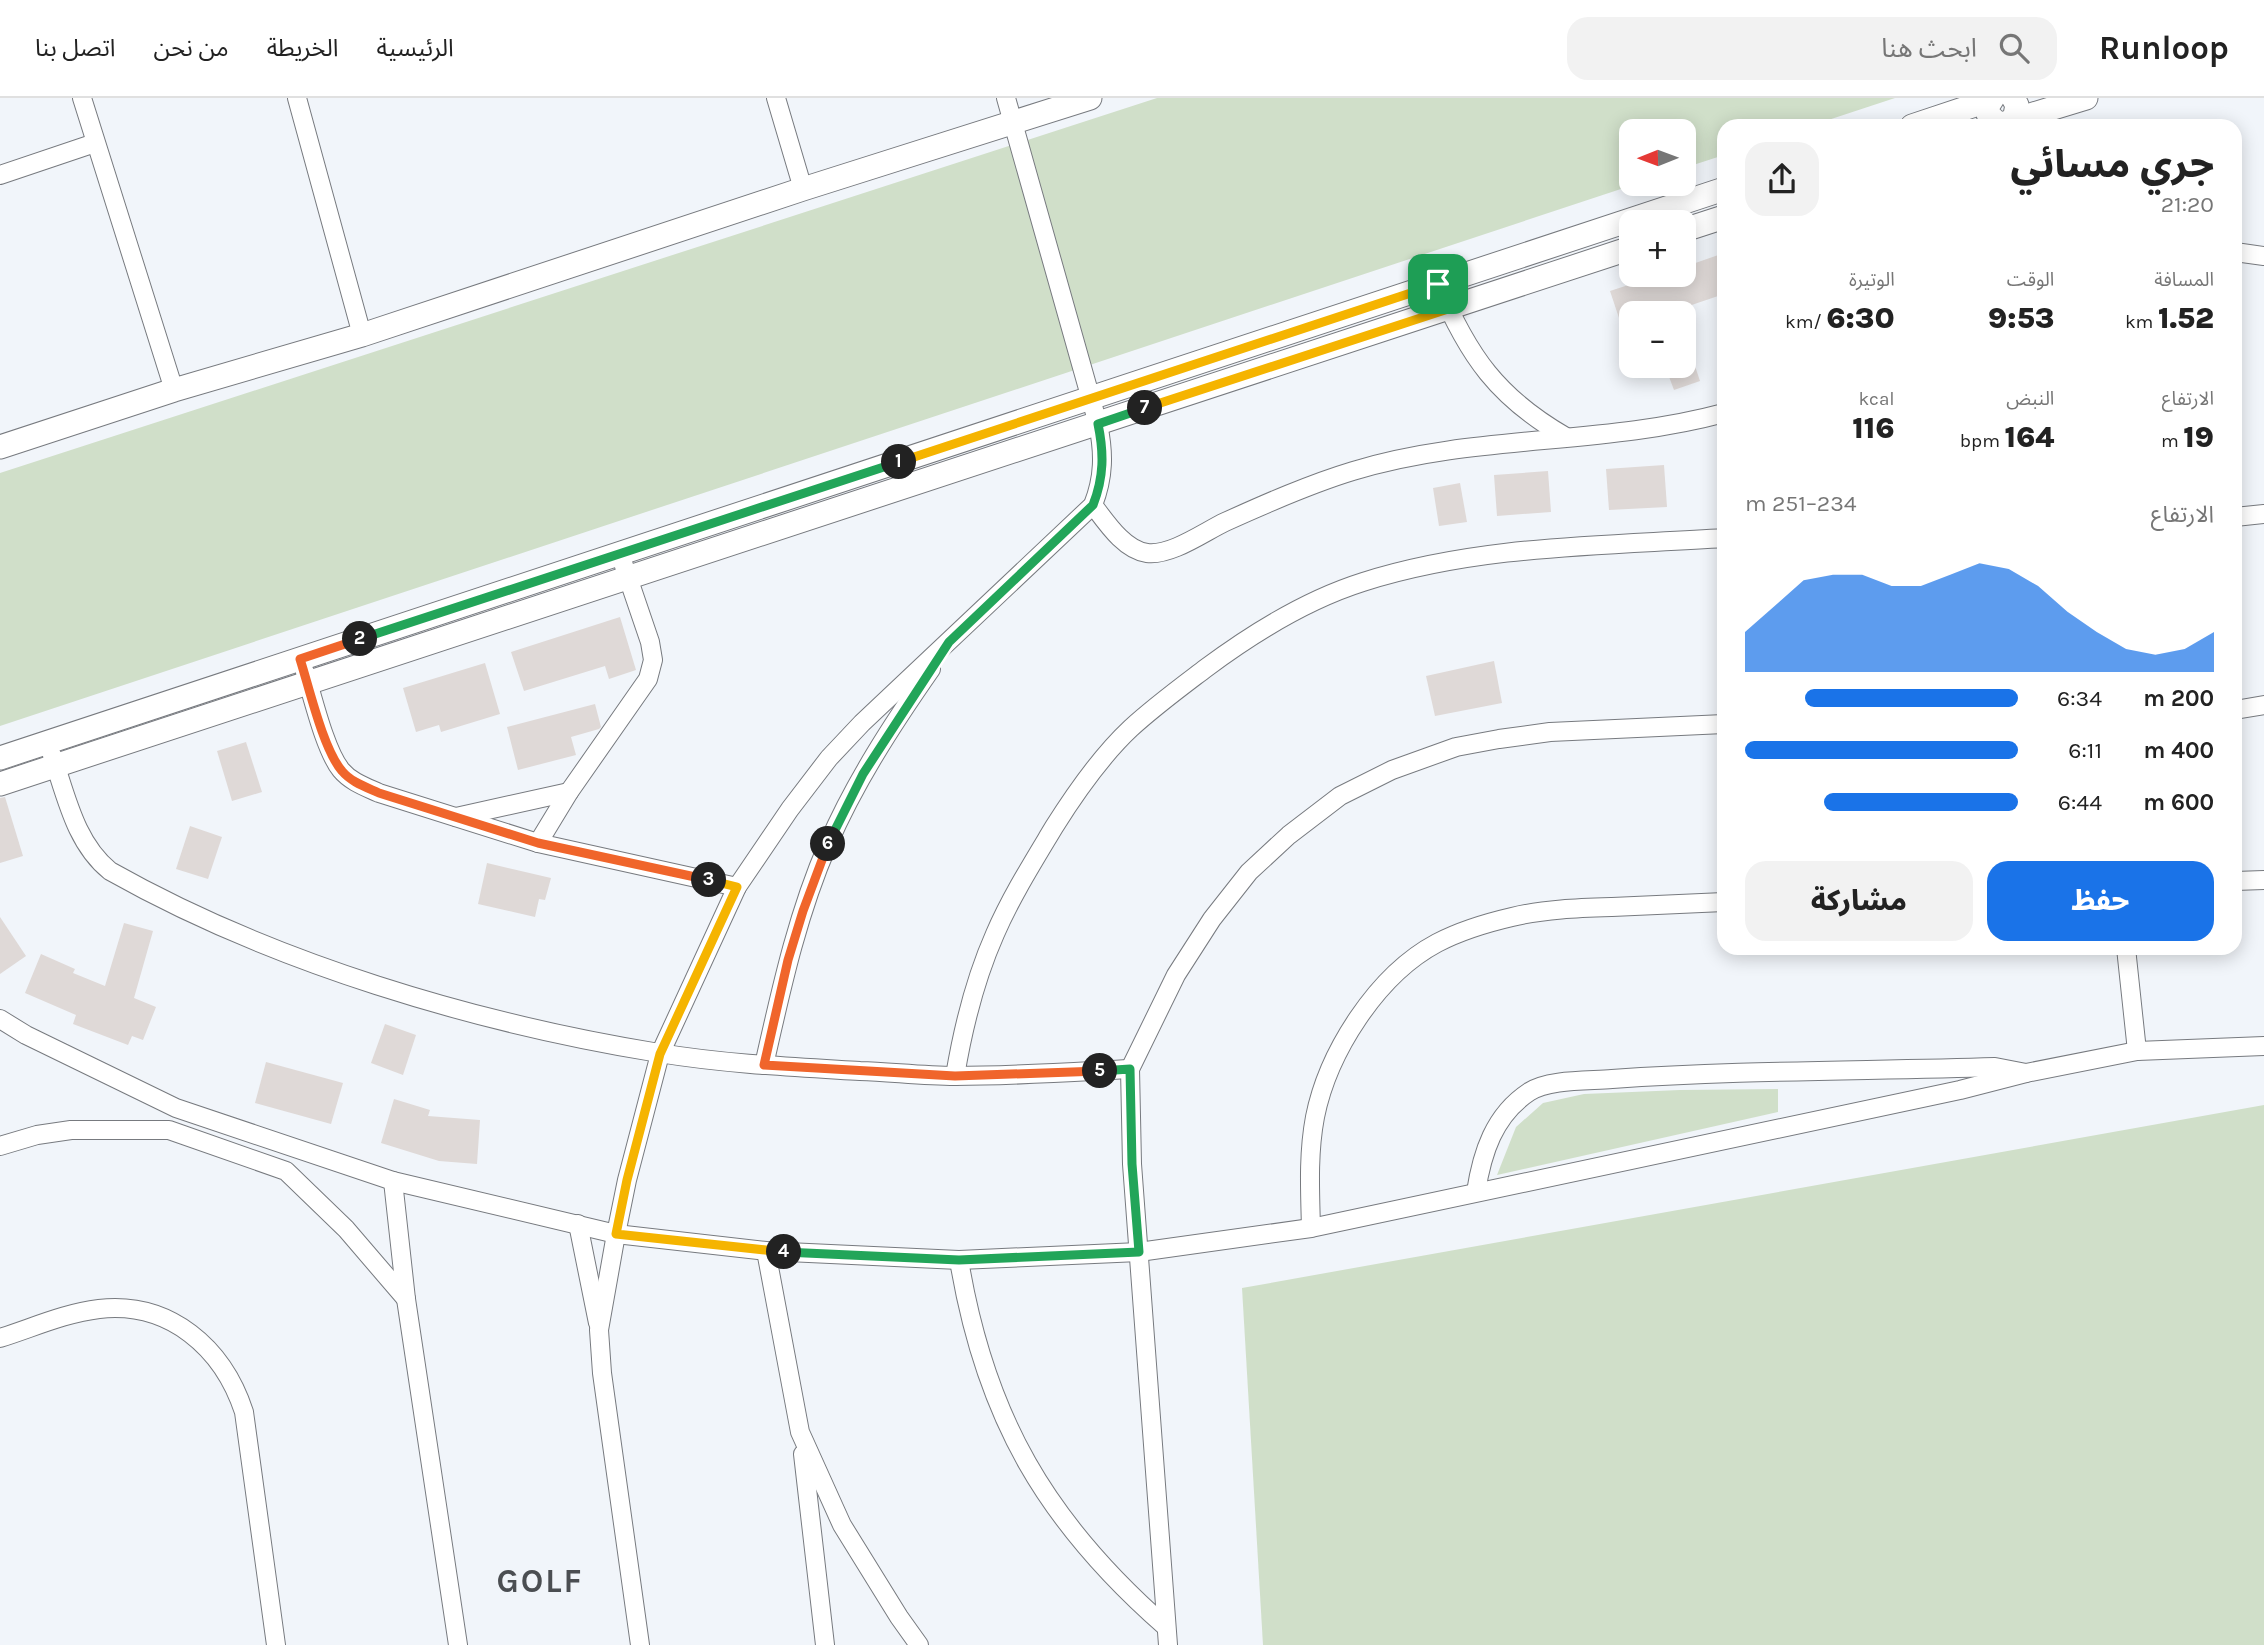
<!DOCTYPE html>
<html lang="ar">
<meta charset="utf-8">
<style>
body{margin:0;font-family:Karla,"Noto Sans Arabic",sans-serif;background:#f2f2f2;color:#222;direction:rtl;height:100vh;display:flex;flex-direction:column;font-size:26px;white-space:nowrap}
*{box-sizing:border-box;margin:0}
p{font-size:23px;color:#767676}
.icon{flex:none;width:38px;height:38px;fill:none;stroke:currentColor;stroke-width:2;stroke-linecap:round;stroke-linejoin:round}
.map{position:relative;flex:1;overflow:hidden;direction:ltr}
.panel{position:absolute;left:1717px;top:21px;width:525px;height:836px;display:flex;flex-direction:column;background:#fff;border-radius:21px;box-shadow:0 4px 18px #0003;direction:rtl}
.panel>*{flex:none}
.needle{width:46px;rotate:269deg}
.fabs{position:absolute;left:1619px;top:21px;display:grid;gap:14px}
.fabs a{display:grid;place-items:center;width:77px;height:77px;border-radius:14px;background:#fff;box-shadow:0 4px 18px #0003;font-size:35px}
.pin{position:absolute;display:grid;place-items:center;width:60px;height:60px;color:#fff;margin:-30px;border-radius:14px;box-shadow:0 4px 10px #0006}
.km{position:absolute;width:35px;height:35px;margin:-18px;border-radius:50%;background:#222;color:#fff;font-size:19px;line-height:35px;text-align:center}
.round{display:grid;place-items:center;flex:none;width:74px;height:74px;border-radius:21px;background:#f2f2f2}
.headline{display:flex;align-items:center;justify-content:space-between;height:119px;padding:0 28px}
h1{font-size:38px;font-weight:800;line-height:52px}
.stats{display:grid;grid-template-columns:repeat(3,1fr);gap:10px;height:119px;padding:7px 28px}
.stats div{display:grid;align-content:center}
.stats b{font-size:30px;font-weight:800}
.stats small{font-size:19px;font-weight:400}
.stats p{font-size:19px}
.chart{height:196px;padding:14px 28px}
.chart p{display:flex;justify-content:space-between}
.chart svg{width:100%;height:126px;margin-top:7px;fill:#1a73e8;opacity:.7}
.action{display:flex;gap:14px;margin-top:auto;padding:14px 28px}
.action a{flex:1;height:80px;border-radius:21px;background:#1a73e8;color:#fff;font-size:28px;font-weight:800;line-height:80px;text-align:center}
.action a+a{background:#f2f2f2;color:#222}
ul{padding:0 28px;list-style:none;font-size:23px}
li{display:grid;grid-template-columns:112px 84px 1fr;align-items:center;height:52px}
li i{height:18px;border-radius:9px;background:#1a73e8}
header{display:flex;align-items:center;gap:42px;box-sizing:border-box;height:98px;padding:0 35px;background:#fff;border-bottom:2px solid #e0e0e0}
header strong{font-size:33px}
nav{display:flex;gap:38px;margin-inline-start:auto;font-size:24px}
.search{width:490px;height:63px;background:#f2f2f2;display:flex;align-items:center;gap:18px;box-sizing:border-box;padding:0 24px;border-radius:21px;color:#767676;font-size:26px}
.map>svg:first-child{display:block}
.green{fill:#d0dfc9}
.building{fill:#dfd9d7}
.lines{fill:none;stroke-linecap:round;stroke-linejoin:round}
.minor-casing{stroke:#777a7f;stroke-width:20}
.tertiary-casing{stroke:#777a7f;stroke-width:25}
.minor{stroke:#fff;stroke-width:18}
.tertiary{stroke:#fff;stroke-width:23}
.split-1-casing{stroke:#fff;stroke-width:14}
.split-2-casing{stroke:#fff;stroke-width:14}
.split-3-casing{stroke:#fff;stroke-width:14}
.split-4-casing{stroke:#fff;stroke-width:14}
.split-5-casing{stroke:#fff;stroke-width:14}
.split-6-casing{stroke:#fff;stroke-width:14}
.split-7-casing{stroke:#fff;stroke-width:14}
.split-8-casing{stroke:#fff;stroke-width:14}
.split-1{stroke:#f5b400;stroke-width:9}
.split-2{stroke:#22a559;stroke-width:9}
.split-3{stroke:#f0652b;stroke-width:9}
.split-4{stroke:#f5b400;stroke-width:9}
.split-5{stroke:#22a559;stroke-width:9}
.split-6{stroke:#f0652b;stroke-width:9}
.split-7{stroke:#22a559;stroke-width:9}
.split-8{stroke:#f5b400;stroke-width:9}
.labels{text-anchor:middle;stroke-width:5;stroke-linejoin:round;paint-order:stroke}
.district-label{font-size:33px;font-weight:bold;letter-spacing:2px;fill:#4b4e52;stroke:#f1f5fa}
</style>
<header>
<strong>Runloop</strong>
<div class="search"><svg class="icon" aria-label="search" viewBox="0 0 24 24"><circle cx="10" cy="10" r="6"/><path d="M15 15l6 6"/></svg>ابحث هنا</div>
<nav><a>الرئيسية</a><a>الخريطة</a><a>من نحن</a><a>اتصل بنا</a></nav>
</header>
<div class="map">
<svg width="2264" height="1547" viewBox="0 0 2264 1547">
<rect width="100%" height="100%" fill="#f1f5fa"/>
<g class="green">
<path d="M1157 0H1895L1810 28H1724V57L1684 70V33H1631V86H1636L0 628V375Z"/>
<path d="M1778 991V1014L1497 1077 1516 1029 1543 1005 1584 996 1680 992Z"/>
<path d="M2264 1007V1547H1263L1242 1190Z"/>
</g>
<g class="building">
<path d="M1724 155V196L1668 215H1631V246L1628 247 1610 193 1659 177H1684V169Z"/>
<path d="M1665 268H1695L1700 283 1674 292Z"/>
<path d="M1664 367 1667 409 1609 412 1606 371Z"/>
<path d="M1548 373 1551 414 1497 418 1494 377Z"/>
<path d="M1460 385 1467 424 1439 428 1433 390Z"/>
<path d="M620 519 636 572 609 581 605 568 524 593 511 554Z"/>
<path d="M1494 563 1502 605 1435 618 1426 578Z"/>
<path d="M485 565 500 616 441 634 439 627 416 634 403 590Z"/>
<path d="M595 606 601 629 599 631 571 639 576 657 518 672 507 629Z"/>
<path d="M246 644 262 694 232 703 217 653Z"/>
<path d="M5 699 23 758 0 765V700Z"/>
<path d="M190 728 222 739 208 781 176 771Z"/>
<path d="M487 765 551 780 545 802 539 801 535 819 478 806Z"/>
<path d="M0 819 26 858 0 876Z"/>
<path d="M124 825 153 833 134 900 156 909 143 942 132 938 128 947 73 926 76 917 25 895 41 856 75 871 73 875 105 888Z"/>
<path d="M385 926 416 937 403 977 371 965Z"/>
<path d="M266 964 343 985 331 1026 255 1005Z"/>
<path d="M394 1001 430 1012 428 1018 480 1022 477 1066 439 1063 381 1045Z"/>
</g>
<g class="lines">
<g class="minor-casing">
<g id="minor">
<path d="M82 0 174 292"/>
<path d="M297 0 362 237"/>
<path d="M776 0 803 91"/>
<path d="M0 77 95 45"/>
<path d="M2235 154 2264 158"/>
<path d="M1438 186C1468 258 1498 300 1566 339"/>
<path d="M1093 407C1106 424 1124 452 1147 455 1171 458 1204 434 1225 424 1267 405 1310 386 1353 373 1474 336 1602 348 1724 315"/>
<path d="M2235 419 2264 416"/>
<path d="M305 574C313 600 325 652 341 672 351 684 366 689 379 695L538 745 737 789"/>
<path d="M2235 612 2264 607"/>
<path d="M52 657C66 697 75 745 110 773 273 865 475 925 659 955 726 966 793 969 860 973 891 974 923 978 955 978 1013 978 1072 974 1130 971"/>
<path d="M456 719 569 694"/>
<path d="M538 745 569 694 648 581 653 562 650 544 620 456"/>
<path d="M2235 783 2264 782"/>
<path d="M2126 850 2137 953"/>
<path d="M0 921 26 937 176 1010 393 1083 616 1136 766 1153 959 1162 1139 1154 1311 1130 1960 992 2026 975"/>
<path d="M764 967C781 892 797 817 828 746 855 684 892 627 931 571"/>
<path d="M955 978C963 930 975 881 995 836 1011 799 1033 764 1054 729 1076 694 1101 658 1131 630 1155 608 1181 589 1206 570 1253 535 1306 502 1363 484 1479 447 1603 448 1724 440"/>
<path d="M0 1048 37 1037 71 1032H169L286 1073 346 1131 406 1201"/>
<path d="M393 1083 406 1201 458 1547"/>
<path d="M1476 1094C1482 1055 1494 1017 1529 994 1548 981 1589 983 1612 981 1739 972 1867 973 1995 969L2026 975 2137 953 2264 948"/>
<path d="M578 1126 598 1225"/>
<path d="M1311 1130C1310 1093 1308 1056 1315 1019 1328 954 1377 877 1437 845 1460 833 1486 825 1512 819 1544 811 1579 810 1612 809 1649 807 1687 806 1724 804"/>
<path d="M766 1153 800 1334 842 1427 899 1519 919 1547"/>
<path d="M959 1162C985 1319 1046 1424 1166 1529"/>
<path d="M0 1240C32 1230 65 1215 99 1211 170 1203 223 1250 244 1314L276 1547"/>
<path d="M803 1356 825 1547"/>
<path d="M640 1547 602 1275 599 1232 616 1136 627 1082 660 956 737 789 790 711 829 660 862 625 1093 407C1104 379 1104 355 1098 326L1006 0"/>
<path d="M1168 1547 1132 1066 1130 971 1176 877 1212 821 1249 774 1289 737 1340 698 1392 672 1456 649 1499 641 1550 634 1724 626"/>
</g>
</g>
<g class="tertiary-casing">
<g id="tertiary">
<path d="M1993 0 1988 8V16L1999 27 2014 22 2017 7 2013 0"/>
<path d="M2014 22 2086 0"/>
<path d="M1912 28 1990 2"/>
<path d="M1684 132 1724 119"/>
<path d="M0 349 174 292 362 237 803 91 1090 0"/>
<path d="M0 660 1724 91"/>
<path d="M0 686 1631 150"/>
</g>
</g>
<use href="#minor" class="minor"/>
<use href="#tertiary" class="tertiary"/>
</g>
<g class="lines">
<g class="split-1-casing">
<path id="split-1" d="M899 364 1438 186"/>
</g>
<g class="split-2-casing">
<path id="split-2" d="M360 541 899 364"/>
</g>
<g class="split-3-casing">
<path id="split-3" d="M360 541 300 561C309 589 323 651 342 673 351 684 366 689 379 695L538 745 709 782"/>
</g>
<g class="split-4-casing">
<path id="split-4" d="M709 782 737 789 660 956 627 1082 616 1136 784 1154"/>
</g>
<g class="split-5-casing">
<path id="split-5" d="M784 1154 959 1162 1139 1154 1132 1066 1130 971 1100 973"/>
</g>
<g class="split-6-casing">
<path id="split-6" d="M828 746 803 813 788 862 764 967 955 978 1100 973"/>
</g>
<g class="split-7-casing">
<path id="split-7" d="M828 746 863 676 949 544 1093 407C1104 379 1104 355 1098 326L1145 310"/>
</g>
<g class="split-8-casing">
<path id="split-8" d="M1145 310 1448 211 1438 186"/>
</g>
<use href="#split-1" class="split-1"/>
<use href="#split-2" class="split-2"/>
<use href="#split-3" class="split-3"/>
<use href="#split-4" class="split-4"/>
<use href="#split-5" class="split-5"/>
<use href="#split-6" class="split-6"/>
<use href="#split-7" class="split-7"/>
<use href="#split-8" class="split-8"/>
</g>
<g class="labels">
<g class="district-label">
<text x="540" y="1494">GOLF</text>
</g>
</g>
</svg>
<div class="fabs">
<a><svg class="needle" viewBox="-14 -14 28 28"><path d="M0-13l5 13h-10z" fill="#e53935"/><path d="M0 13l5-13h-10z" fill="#767676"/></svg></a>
<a>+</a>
<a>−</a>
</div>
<div class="pin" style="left:1438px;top:186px;background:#1e9e55"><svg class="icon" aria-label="arrive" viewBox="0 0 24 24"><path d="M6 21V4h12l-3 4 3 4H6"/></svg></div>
<b class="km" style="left:899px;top:364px">1</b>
<b class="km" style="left:360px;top:541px">2</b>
<b class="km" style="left:709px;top:782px">3</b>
<b class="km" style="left:784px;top:1154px">4</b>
<b class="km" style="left:1100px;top:973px">5</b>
<b class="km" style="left:828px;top:746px">6</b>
<b class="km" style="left:1145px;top:310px">7</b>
<section class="panel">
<div class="headline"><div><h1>جري مسائي</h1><p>21:20</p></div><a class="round"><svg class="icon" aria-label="share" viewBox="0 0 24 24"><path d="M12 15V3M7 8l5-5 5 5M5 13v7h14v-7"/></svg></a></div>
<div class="stats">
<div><p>المسافة</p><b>1.52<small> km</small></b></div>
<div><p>الوقت</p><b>9:53</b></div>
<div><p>الوتيرة</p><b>6:30<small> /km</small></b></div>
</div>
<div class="stats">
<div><p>الارتفاع</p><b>19<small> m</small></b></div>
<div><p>النبض</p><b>164<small> bpm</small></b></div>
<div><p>kcal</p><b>116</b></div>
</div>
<div class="chart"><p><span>الارتفاع</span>234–251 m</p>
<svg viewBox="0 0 160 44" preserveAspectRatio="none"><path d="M0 44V30L10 21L20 12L30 10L40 10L50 14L60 14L70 10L80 6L90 8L100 14L110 23L120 30L130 36L140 38L150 36L160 30V44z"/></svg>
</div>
<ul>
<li><b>200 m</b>6:34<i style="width:78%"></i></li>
<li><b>400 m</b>6:11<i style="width:100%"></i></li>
<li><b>600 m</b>6:44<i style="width:71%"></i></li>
</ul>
<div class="action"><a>حفظ</a><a>مشاركة</a></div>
</section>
</div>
